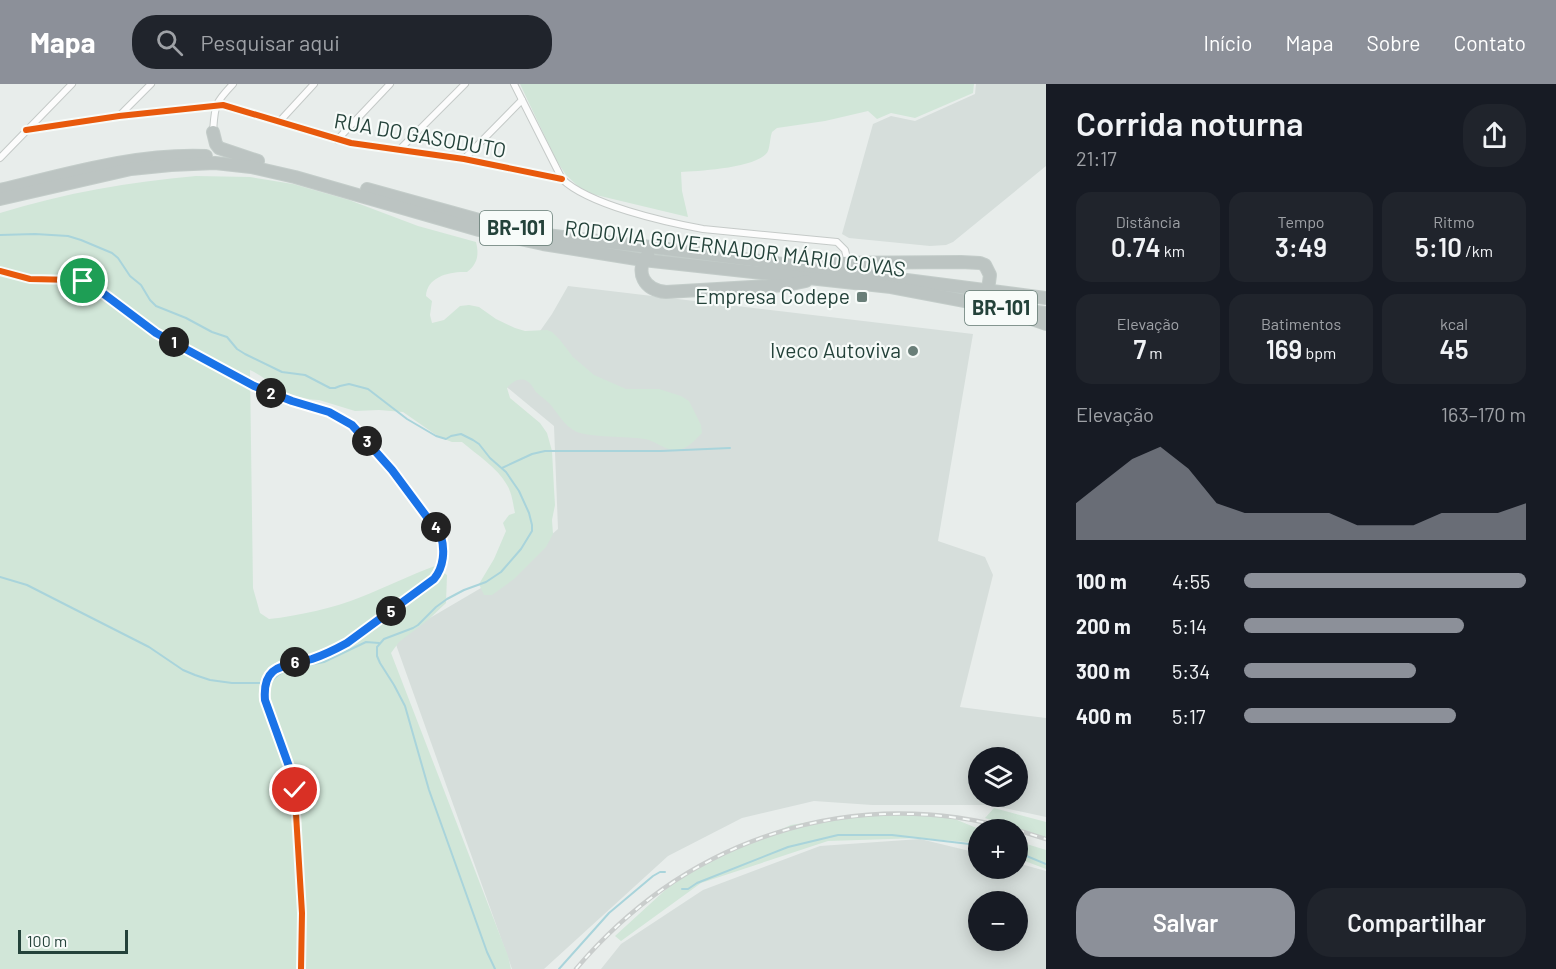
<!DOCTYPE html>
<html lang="pt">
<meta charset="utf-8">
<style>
body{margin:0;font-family:Barlow,sans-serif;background:#20242c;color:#f1f3f6;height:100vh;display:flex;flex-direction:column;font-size:22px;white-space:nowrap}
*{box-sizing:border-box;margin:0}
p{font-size:20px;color:#9ea1a6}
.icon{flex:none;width:33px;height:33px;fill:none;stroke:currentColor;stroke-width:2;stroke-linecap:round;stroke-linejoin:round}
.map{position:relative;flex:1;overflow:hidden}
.side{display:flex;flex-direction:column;background:#171b24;width:510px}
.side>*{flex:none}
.tools{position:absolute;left:968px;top:663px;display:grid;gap:12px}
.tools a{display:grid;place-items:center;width:60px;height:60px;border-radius:50%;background:#171b24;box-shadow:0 3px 15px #0003;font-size:30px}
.scale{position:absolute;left:18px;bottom:15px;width:110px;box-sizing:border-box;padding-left:6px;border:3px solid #24423a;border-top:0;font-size:16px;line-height:21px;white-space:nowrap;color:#24423a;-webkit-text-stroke:4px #f7fbf9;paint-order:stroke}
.pin{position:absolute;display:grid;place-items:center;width:51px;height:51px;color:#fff;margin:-26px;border:3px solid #fff;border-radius:50%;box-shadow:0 2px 6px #0007}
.km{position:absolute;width:30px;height:30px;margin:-15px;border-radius:50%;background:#222;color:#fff;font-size:16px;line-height:30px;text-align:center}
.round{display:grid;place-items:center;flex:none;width:63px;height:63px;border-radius:24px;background:#20242c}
.head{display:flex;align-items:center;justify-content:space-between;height:102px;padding:0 30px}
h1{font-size:33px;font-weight:600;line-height:45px}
.figures{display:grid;grid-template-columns:repeat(3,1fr);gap:9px;height:102px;padding:6px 30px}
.figures div{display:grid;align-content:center;border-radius:15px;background:#20242c;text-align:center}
.figures b{font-size:26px;font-weight:600}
.figures small{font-size:16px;font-weight:400}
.figures p{font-size:16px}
.chart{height:168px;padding:12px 30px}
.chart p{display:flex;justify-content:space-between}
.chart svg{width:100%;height:108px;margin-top:6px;fill:#8c9099;opacity:.7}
.primary-button{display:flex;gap:12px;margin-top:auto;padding:12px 30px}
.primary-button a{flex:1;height:69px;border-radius:24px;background:#8c9099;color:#fff;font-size:24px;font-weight:600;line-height:69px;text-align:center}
.primary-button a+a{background:#20242c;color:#f1f3f6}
ul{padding:0 30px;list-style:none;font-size:20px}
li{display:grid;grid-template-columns:96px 72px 1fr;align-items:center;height:45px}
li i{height:15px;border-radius:8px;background:#8c9099}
header{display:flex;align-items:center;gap:36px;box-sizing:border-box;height:84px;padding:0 30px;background:#8c9099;color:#fff}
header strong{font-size:28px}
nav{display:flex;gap:33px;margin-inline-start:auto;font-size:21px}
.search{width:420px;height:54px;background:#20242c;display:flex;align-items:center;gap:15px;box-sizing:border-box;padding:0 21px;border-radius:24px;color:#9ea1a6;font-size:22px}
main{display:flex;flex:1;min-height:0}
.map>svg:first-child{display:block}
.built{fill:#d6dedb;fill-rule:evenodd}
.green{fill:#d1e6d8}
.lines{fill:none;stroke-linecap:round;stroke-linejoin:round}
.stream{stroke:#a9d4db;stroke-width:2}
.minor-casing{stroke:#c5cac8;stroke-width:8}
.motorway-casing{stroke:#c3ccc9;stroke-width:14}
.minor{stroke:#fcfcfc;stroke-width:6}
.motorway{stroke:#bcc4c2;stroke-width:12}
.rail-casing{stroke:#c9cdcc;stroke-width:4.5}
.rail{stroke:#f7fbf9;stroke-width:2;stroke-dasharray:7;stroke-linecap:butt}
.cycleway-casing{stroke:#f7fbf9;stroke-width:10}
.cycleway{stroke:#e8590c;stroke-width:6}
.route-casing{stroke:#fff;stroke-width:12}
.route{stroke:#1a73e8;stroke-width:8}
.poi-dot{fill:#697e78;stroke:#f7fbf9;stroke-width:2}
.labels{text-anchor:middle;stroke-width:4.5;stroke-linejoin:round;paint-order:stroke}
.shield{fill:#f7fbf9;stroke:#637a73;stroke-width:1.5}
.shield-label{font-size:20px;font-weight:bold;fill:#24423a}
.street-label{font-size:21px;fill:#24423a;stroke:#f7fbf9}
.poi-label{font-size:21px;fill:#24423a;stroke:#f7fbf9;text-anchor:end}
</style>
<header>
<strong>Mapa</strong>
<div class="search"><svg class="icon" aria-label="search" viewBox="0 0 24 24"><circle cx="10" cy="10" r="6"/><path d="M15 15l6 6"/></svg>Pesquisar aqui</div>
<nav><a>Início</a><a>Mapa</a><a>Sobre</a><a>Contato</a></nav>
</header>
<main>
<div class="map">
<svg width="1046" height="885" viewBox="0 0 1046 885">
<rect width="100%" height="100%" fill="#e8edeb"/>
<g class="built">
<path d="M976 0H1046V82L953 158 946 161 930 162 849 154 842 150 873 40 891 32 915 37 975 10Z"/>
<path d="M568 202 973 250 938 457 985 473 993 491 960 623 1046 634V733L990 721H872L814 717 742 734 668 772 544 885H512L394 555 510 487 558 445 554 342 503 300 552 230ZM978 674H1017V712H978Z"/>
<path d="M920 755 978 769V784H1017V779L1046 787V885H601L621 860 703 806 820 762ZM978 818H1017V856H978Z"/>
</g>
<g class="green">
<path d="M520 0H974L973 9 915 34 891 29 877 35 868 27 825 37 777 44 772 48C770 54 770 62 768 67 760 84 698 87 681 88L682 107 688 133 596 111 582 106 566 91 556 76Z"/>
<path d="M196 92 250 93 293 100 349 116 418 142 476 158C479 170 478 180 467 188 451 187 427 192 426 212L432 217 430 231 432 239 444 236 460 222 469 221 479 223 496 235 515 244 525 247 547 246 552 248 560 256 573 273 594 291 626 305H659L681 312 689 317 701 341 702 349C694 357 687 366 675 366 664 366 655 356 644 355 628 352 588 354 575 347 564 341 558 330 550 320 546 316 540 312 536 308 533 304 532 300 527 297 519 293 512 298 507 304L510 314 540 339 547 349 552 367 554 405 555 421 552 436 553 450 546 463 514 495 492 511H484L479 500 494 475 506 447 503 439 509 431 515 429C513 420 512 409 507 401 497 383 477 371 462 358H452L439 353 403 328 379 326 355 327 319 316C307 316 290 311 280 305 270 299 261 291 250 286L253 504 260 529 269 535C298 532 334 524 361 513 386 503 410 491 435 482L447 491 446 519 428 536 399 558 391 569 508 872 511 885H0V129C64 109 130 98 196 92Z"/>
<path d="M994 724 1046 738V755L985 734Z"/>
<path d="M858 730 945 731 979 745 978 759 920 754 828 757 701 799 621 857 615 852 674 798 734 765 791 741Z"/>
<path d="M1017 757 1046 766V785L1017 774Z"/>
</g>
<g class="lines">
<g class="stream">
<path d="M0 151 35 150 68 152 81 156 112 169 118 174 130 192 141 201 150 216 156 222 186 234 212 248 227 253 237 265 245 270 282 288 305 291 330 304H335L340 302 349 300 368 305 407 335 436 352 446 355 451 352 461 350 473 356 479 360 490 374 506 388 519 407 529 429 532 441V447L521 465 501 488 486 498 464 506 447 515 436 523 418 541 413 544 384 555 377 563V572L380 579 394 601 405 622 429 706 487 868 495 885"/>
<path d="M502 384 532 370 545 367H661L730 364"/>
<path d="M0 493 27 501 82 529 149 563 183 586 195 591 210 596 232 599H269L278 591 288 585 324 578 366 558 379 559"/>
<path d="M1017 768 1046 780"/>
<path d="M682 805H688L697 799 788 763 838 751H892L978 761"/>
<path d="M559 885 609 829 653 792 660 788H665"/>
</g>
<g class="minor-casing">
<g id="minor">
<path d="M514 0 562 95C589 121 665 138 703 145L837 158 845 166 848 179"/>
<path d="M119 32 151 0"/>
<path d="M279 38 314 0"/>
<path d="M26 46 119 32 223 21 351 59 464 75 562 95"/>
<path d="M213 48C215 21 214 20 233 0"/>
<path d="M337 56 390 0"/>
<path d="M399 66 465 0"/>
<path d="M0 74 72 0"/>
<path d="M464 75 522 16"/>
<path d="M0 187 30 195 75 196 92 201 156 249 254 302 292 317 329 328 342 334 360 349 392 385 441 452C445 466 444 483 434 495L347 559 335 565 311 575 280 582 272 587 267 594 265 600V616L294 697 302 829 301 885"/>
</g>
</g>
<g class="motorway-casing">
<g id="motorway">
<path d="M213 48 216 60 219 64 258 77"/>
<path d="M367 105 479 136 546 151 659 164 1046 214"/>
<path d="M0 106C67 90 136 69 206 72"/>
<path d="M0 115 131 85 171 81 215 79 251 83 295 93 479 146 543 160 643 176 891 203 1002 224 1046 229"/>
<path d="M648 170C634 188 644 206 666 208L787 201 806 197"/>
<path d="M827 179 961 178 980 179 985 181 990 191 988 206 982 211"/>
<path d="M1020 231 1046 240"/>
</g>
</g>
<use href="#minor" class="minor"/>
<use href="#motorway" class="motorway"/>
<g class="rail-casing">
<g id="rail">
<path d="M1017 746 1046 755"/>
<path d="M576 885C687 754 850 700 1016 746"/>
</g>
</g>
<use href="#rail" class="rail"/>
<g class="cycleway-casing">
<g id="cycleway">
<path d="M26 46 119 32 223 21 351 59 464 75 562 95"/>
<path d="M0 187 30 195 75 196 92 201 156 249 254 302 292 317 329 328 342 334 360 349 392 385 441 452C445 466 444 483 434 495L347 559 335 565 311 575 280 582 272 587 267 594 265 600V616L294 697 302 829 301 885"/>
</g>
</g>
<use href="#cycleway" class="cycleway"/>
</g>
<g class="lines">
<g class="route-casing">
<path id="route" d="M83 197 92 201 156 249 254 302 292 317 329 328 352 341 392 386 441 452C445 466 444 483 434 495L347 559C336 565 324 571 312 575 285 583 262 579 265 616L291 688 295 706"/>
</g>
<use href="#route" class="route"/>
</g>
<g class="poi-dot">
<rect x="856" y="207" width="12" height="12" rx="3"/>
<circle cx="913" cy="267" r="6"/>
</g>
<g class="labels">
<g class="shield">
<rect x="480" y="127" width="72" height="34" rx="4.5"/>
<rect x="965" y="207" width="72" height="34" rx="4.5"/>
</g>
<g class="shield-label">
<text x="516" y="151">BR-101</text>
<text x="1001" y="231">BR-101</text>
</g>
<g class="street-label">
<text transform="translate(420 52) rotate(10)" y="7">RUA DO GASODUTO</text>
<text transform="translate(735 165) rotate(7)" y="7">RODOVIA GOVERNADOR MÁRIO COVAS</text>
</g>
<g class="poi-label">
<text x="850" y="220">Empresa Codepe</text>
<text x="901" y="274">Iveco Autoviva</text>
</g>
</g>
</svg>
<div class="tools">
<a><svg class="icon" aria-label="layers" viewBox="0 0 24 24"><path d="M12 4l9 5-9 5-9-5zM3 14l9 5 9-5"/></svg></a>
<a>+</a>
<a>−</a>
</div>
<div class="scale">100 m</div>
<div class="pin" style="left:83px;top:197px;background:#1e9e55"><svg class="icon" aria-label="arrive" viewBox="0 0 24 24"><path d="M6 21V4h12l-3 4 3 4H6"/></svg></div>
<div class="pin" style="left:295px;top:706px;background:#d93025"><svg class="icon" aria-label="check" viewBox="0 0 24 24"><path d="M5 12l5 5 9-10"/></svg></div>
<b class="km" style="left:174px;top:258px">1</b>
<b class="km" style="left:271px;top:309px">2</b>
<b class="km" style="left:367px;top:357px">3</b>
<b class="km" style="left:436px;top:443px">4</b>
<b class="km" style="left:391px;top:527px">5</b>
<b class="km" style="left:295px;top:578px">6</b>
</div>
<section class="side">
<div class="head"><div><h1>Corrida noturna</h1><p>21:17</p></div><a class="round"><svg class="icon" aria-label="share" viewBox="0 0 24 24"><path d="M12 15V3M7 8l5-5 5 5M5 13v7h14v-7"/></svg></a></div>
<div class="figures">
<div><p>Distância</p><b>0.74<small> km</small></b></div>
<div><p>Tempo</p><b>3:49</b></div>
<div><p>Ritmo</p><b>5:10<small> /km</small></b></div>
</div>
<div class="figures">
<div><p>Elevação</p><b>7<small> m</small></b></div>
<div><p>Batimentos</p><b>169<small> bpm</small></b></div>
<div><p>kcal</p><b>45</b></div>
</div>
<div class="chart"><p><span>Elevação</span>163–170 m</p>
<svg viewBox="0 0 160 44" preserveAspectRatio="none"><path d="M0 44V29L10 20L20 11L30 6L40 15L50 29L60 33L70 33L80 33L90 33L100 38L110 38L120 38L130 33L140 33L150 33L160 29V44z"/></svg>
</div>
<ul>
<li><b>100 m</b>4:55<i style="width:100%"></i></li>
<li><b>200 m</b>5:14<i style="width:78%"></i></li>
<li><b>300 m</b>5:34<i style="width:61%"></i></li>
<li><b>400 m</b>5:17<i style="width:75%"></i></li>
</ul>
<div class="primary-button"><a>Salvar</a><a>Compartilhar</a></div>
</section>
</main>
